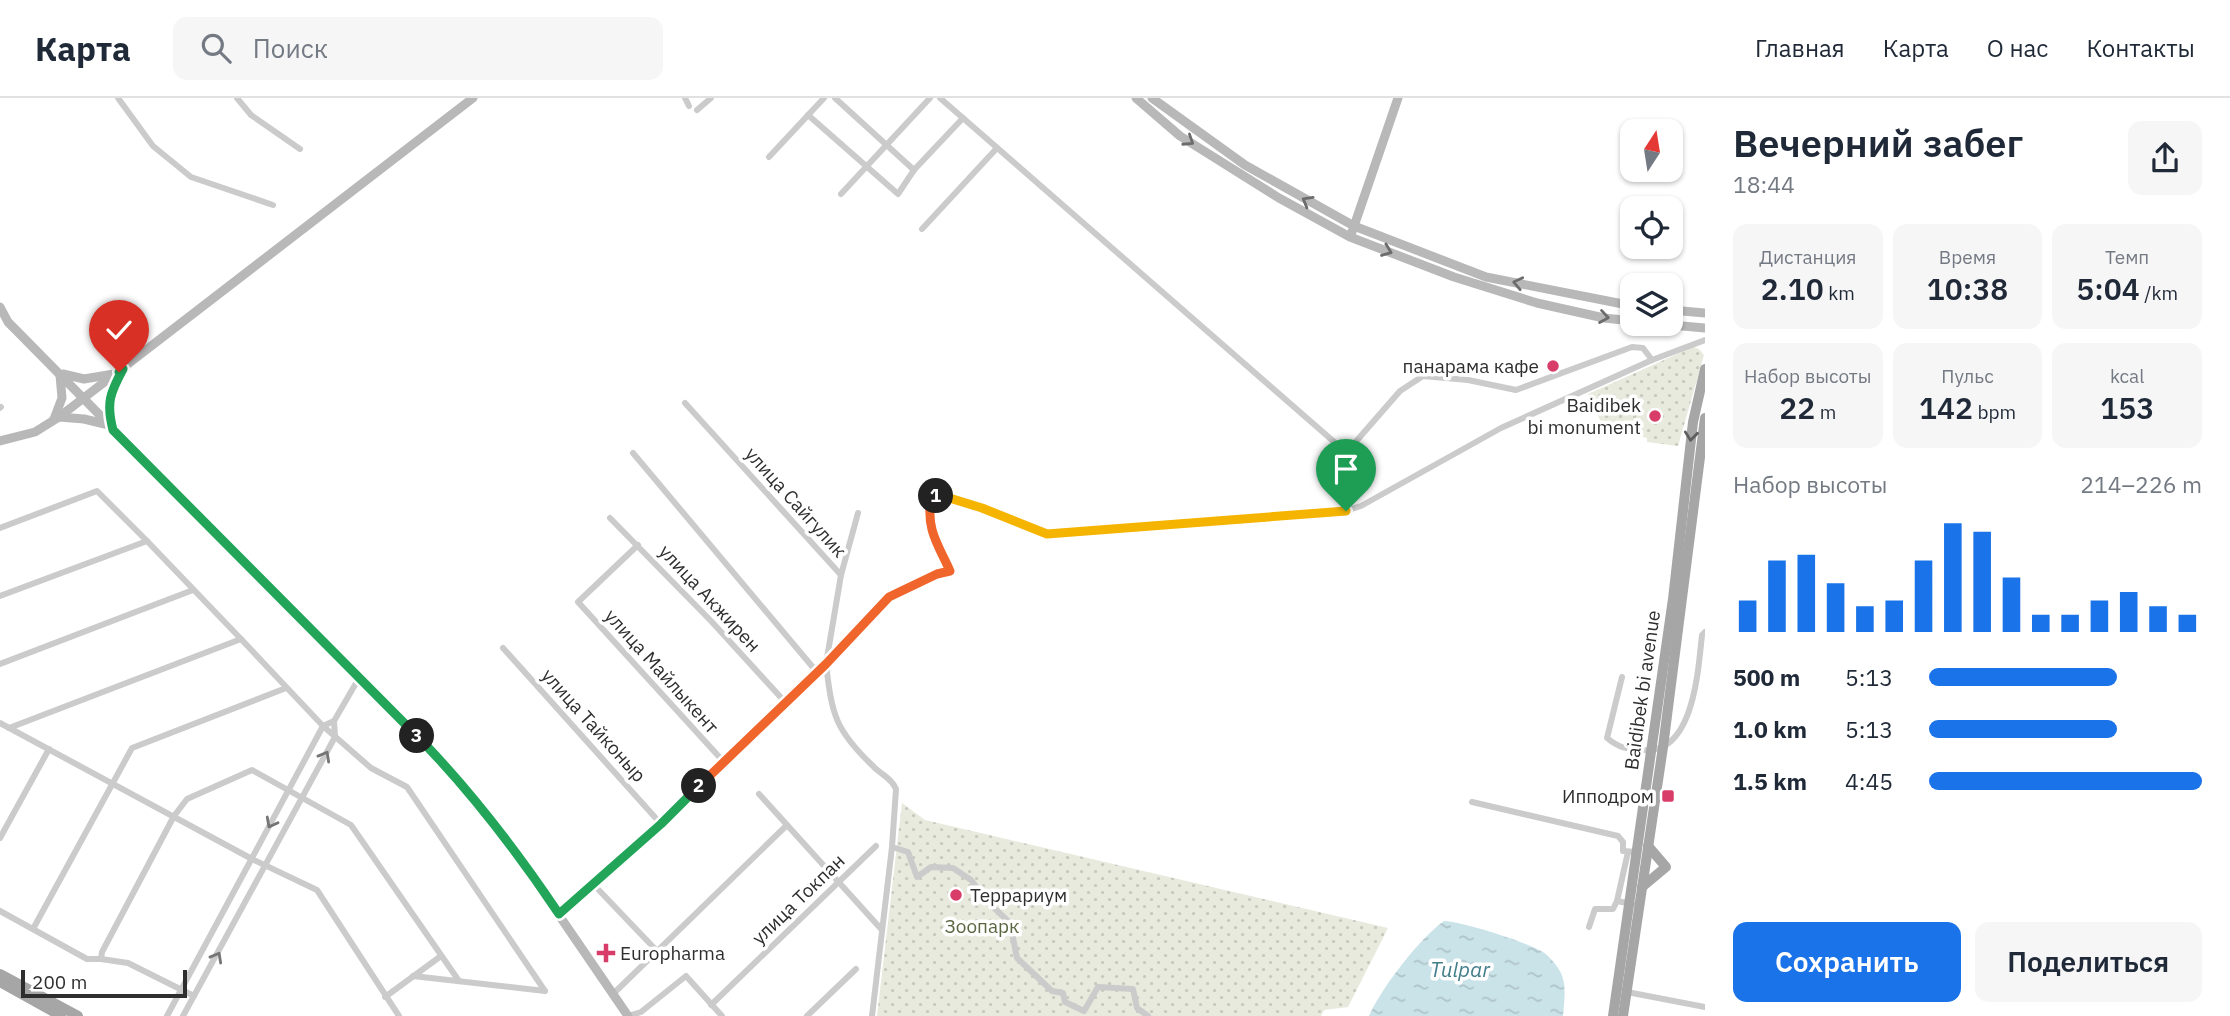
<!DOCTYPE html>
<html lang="ru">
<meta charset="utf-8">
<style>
body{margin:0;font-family:"IBM Plex Sans",sans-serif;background:#f6f6f7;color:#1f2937;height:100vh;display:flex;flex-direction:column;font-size:26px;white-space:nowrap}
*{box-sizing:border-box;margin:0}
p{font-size:23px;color:#747a83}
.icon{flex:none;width:38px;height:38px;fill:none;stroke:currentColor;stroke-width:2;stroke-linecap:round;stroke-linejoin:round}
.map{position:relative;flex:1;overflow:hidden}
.panel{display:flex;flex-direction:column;background:#fff;width:525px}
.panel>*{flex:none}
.needle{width:46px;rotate:12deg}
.tools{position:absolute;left:1620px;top:21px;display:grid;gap:14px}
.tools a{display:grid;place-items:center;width:63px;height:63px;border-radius:14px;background:#fff;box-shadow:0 2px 5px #0004;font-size:35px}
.scale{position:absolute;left:21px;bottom:18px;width:166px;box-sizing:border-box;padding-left:7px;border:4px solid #2e2e2e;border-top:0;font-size:19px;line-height:24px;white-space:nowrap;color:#2e2e2e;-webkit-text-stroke:5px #fff;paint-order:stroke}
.pin{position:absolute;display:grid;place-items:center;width:60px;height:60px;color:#fff;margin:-72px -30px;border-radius:50% 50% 50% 0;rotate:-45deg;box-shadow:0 0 7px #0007}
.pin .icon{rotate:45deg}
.km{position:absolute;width:35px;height:35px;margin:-18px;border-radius:50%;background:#222;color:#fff;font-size:19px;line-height:35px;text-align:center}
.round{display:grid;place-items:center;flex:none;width:74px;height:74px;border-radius:14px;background:#f6f6f7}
.head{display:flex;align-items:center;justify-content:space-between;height:119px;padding:0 28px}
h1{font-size:38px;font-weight:600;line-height:52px}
.figures{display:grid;grid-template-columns:repeat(3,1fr);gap:10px;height:119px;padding:7px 28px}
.figures div{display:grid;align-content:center;border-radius:14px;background:#f6f6f7;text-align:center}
.figures b{font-size:30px;font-weight:600}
.figures small{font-size:19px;font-weight:400}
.figures p{font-size:19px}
.chart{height:196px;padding:14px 28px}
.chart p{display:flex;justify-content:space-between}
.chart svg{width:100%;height:126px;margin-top:7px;stroke:#1a73e8;stroke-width:6}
.action{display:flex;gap:14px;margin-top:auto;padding:14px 28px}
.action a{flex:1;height:80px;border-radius:14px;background:#1a73e8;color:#fff;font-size:28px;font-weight:600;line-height:80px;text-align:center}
.action a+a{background:#f6f6f7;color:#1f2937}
ul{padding:0 28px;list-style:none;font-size:23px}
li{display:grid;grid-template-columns:112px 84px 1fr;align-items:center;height:52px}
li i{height:18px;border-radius:9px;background:#1a73e8}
header{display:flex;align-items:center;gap:42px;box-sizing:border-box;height:98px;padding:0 35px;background:#fff;border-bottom:2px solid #e0e1e3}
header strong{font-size:33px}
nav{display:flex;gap:38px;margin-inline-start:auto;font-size:24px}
.search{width:490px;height:63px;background:#f6f6f7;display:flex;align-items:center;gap:18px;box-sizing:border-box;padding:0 24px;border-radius:14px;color:#747a83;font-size:26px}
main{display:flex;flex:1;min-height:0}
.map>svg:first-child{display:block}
.park{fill:url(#park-dots)}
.water{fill:url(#water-ripples)}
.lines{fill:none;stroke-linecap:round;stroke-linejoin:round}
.street{stroke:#cbcbcb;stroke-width:6}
.secondary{stroke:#b8b8b8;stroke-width:9}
.primary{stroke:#a6a6a6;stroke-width:10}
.oneway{stroke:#6c6c6c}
.oneway2{stroke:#5e5e5e}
.oneway3{stroke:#757575}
.split-1-casing{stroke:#fff;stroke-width:14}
.split-2-casing{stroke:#fff;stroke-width:14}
.split-3-casing{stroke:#fff;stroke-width:14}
.split-4-casing{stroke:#fff;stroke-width:14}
.split-1{stroke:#f5b400;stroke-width:9}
.split-2{stroke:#f0652b;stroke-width:9}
.split-3{stroke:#22a559;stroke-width:9}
.split-4{stroke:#22a559;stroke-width:9}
.poi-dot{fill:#d83d69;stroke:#fff;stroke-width:2.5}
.labels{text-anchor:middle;stroke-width:7;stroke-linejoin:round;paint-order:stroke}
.poi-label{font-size:19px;fill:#2e2e2e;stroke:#fff;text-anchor:end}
.street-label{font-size:19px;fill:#2e2e2e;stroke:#fff}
.park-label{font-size:19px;fill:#59663f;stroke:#fff}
.water-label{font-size:21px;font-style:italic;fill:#427d8a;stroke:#fff}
</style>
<header>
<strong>Карта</strong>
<div class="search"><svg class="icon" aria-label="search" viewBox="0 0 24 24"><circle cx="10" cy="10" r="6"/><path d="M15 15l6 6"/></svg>Поиск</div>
<nav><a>Главная</a><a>Карта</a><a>О нас</a><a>Контакты</a></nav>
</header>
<main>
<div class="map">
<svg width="1705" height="918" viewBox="0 0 1705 918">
<defs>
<pattern id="park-dots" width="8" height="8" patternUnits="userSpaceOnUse" patternTransform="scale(1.75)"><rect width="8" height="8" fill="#e7eadc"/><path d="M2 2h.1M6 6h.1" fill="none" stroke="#c6c9bd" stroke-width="1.8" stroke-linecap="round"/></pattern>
<pattern id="water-ripples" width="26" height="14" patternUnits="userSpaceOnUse" patternTransform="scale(1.75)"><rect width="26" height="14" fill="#cae3e9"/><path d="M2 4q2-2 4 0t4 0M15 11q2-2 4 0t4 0" fill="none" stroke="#aec3c8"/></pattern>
</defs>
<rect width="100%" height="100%" fill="#fff"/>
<g class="park">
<path d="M1693 249 1699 251 1704 257 1678 348 1647 344V340L1628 335 1627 331 1601 324 1588 296Z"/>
<path d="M902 705 925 722 1388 830 1348 909 1324 912 1321 918H877Z"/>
</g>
<path class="water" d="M1444 823C1464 824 1526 844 1543 854 1550 859 1557 867 1561 875 1567 888 1564 904 1563 918H1369C1382 889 1419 841 1444 823Z"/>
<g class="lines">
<g class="street">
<path d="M118 0 153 48 191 79 273 107"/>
<path d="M237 0 251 17 300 51"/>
<path d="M685 0 689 8"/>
<path d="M835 0 914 72"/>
<path d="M940 0 1340 349 1352 348 1400 293 1423 278 1468 282 1516 292 1632 249 1643 250 1652 262"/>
<path d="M697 12 711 0"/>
<path d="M808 17 898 96 914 72 963 20"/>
<path d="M769 59 824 0"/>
<path d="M841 96 930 0"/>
<path d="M922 131 997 50"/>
<path d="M0 310 1 309"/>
<path d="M633 355 816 573"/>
<path d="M610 420 712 524 785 604"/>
<path d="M0 430 97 393 147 443"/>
<path d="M638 447 578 504 723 663"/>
<path d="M841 477 858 415"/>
<path d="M0 498 147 443 241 541"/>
<path d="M503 550 661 726"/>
<path d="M0 566 193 492"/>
<path d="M1622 579 1607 640C1619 650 1627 651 1642 652 1694 658 1698 572 1702 537L1705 534"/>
<path d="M0 625 252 761 317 792 399 918"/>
<path d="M9 630 241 541 323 628 371 670 407 689 545 893"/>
<path d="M759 696 882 832"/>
<path d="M1472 704 1618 738 1623 744V753L1637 754"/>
<path d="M0 740 49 651"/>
<path d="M892 749 908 754 917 779 931 769 953 770 971 782 990 806 1010 825 1017 860 1052 893 1063 895 1065 904 1084 913 1098 889 1133 891 1137 910 1148 918"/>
<path d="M594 787 656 852"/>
<path d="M1617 803 1628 754"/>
<path d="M0 813 87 861H101"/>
<path d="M559 816 661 726 826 566 841 477 685 305"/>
<path d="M1589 829 1595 811H1613L1617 803 1632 806"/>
<path d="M33 831 132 650 286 590"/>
<path d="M413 878 545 893"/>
<path d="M1627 894 1705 909"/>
<path d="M613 896 787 727"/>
<path d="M194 898 128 865 101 861 102 854 174 718 187 701 252 672 351 727 459 883"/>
<path d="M385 899 441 858"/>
<path d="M711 907 876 748"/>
<path d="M167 918 323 628 334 623"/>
<path d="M183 918 335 639 334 623 359 580"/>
<path d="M628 918 641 914 686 878 722 918"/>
<path d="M807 918 856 871"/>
<path d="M872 918 892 749 896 691C891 679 881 677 873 668 835 632 832 617 826 566 859 529 897 479 950 473 938 446 926 432 931 400L943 398 982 410 1047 436 1345 413 1361 408 1501 330 1652 262 1705 242"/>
</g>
<g class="secondary">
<path d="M1136 0 1180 38 1279 100 1350 139 1454 179 1537 205 1604 220 1633 223"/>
<path d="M1152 0 1245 67 1354 128 1486 179 1633 208"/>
<path d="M1352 134 1398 0"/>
<path d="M0 209 8 224 457 679 511 747 628 918"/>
<path d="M1671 212 1705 215"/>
<path d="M1660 226 1705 230"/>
<path d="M63 276 84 281 114 276"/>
<path d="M59 319 84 321 109 327"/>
<path d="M54 321 62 300 60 277"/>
<path d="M113 330C107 308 111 294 122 274"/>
<path d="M0 343 35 334 59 319 473 0"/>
</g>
<g class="primary">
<path d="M1642 789 1666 769 1648 748"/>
<path d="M0 876 78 918"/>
<path d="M0 884 61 918"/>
<path d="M1613 918 1673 501 1693 324 1705 271"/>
<path d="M1623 918 1663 649 1705 320"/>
</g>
</g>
<defs><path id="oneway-chevron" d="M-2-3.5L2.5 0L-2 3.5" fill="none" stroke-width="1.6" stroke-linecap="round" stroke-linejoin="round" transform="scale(1.75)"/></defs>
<g class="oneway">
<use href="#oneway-chevron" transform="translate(1189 43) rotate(33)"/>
<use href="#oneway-chevron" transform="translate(1307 103) rotate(-150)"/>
<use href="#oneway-chevron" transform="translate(1387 153) rotate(21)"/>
<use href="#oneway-chevron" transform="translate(1518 185) rotate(-168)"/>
<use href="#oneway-chevron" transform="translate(1604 219) rotate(9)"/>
</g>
<use class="oneway2" href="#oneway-chevron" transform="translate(1691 338) rotate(96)"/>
<g class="oneway3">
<use href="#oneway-chevron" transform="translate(325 658) rotate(-61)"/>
<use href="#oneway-chevron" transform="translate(271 725) rotate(118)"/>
<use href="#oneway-chevron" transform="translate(217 859) rotate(-61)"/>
</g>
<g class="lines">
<g class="split-1-casing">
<path id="split-1" d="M936 398H943L982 410 1047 436 1346 413"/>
</g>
<g class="split-2-casing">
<path id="split-2" d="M699 688 826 566 889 499 937 476 950 473C938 446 926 432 931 400L936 398"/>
</g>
<g class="split-3-casing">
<path id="split-3" d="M417 638C471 693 516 752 559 816L661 726 699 688"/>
</g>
<g class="split-4-casing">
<path id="split-4" d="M119 274 123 271C110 295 106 305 113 332L417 638"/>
</g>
<use href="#split-1" class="split-1"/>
<use href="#split-2" class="split-2"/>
<use href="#split-3" class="split-3"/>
<use href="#split-4" class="split-4"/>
</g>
<g class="poi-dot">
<circle cx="1553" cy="268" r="7"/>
<circle cx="1655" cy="318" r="7"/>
<rect x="1661" y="691" width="14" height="14" rx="3.5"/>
<circle cx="956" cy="797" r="7"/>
<path d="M602.5 844.5h7v7h7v7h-7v7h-7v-7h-7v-7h7z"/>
</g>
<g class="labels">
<g class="poi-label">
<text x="1539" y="275">панарама кафе</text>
<text x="1641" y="314">Baidibek<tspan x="1641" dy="22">bi monument</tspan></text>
<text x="1654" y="705">Ипподром</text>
<text x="970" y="804" text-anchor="start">Террариум</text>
<text x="620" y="862" text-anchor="start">Europharma</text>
</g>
<g class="street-label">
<text transform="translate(796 404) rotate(48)" y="7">улица Сайгулик</text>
<text transform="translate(710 500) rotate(47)" y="7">улица Акжирен</text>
<text transform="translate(662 573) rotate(48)" y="7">улица Майлыкент</text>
<text transform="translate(1642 592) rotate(-82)" y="7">Baidibek bi avenue</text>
<text transform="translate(594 627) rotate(48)" y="7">улица Тайконыр</text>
<text transform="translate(798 801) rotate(-44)" y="7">улица Токпан</text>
</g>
<g class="park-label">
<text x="982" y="835">Зоопарк</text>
</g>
<g class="water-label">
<text x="1460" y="879">Tulpar</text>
</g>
</g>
</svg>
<div class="tools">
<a><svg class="needle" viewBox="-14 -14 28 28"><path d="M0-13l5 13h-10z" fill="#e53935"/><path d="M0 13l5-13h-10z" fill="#747a83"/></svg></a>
<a><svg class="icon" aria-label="locate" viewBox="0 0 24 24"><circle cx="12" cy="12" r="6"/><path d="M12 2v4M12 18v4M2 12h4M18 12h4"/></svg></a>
<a><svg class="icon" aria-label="layers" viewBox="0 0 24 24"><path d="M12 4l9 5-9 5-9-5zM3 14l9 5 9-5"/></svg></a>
</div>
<div class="scale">200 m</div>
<div class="pin" style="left:1346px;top:413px;background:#1e9e55"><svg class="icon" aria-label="arrive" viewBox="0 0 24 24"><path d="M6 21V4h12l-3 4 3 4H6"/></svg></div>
<div class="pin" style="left:119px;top:274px;background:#d93025"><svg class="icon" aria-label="check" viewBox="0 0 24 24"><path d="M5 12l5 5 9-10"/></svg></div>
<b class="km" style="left:936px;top:398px">1</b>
<b class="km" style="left:699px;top:688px">2</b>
<b class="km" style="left:417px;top:638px">3</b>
</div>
<section class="panel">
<div class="head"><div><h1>Вечерний забег</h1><p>18:44</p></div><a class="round"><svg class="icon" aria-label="share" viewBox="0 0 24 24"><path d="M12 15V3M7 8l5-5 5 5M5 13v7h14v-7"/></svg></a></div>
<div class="figures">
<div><p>Дистанция</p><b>2.10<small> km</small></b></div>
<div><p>Время</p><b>10:38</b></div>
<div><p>Темп</p><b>5:04<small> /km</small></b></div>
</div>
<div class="figures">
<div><p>Набор высоты</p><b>22<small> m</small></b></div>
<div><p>Пульс</p><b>142<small> bpm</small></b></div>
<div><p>kcal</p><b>153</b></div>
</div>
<div class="chart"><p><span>Набор высоты</span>214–226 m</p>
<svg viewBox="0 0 160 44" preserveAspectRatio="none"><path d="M5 44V33M15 44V19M25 44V17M35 44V27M45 44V35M55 44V33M65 44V19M75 44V6M85 44V9M95 44V25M105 44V38M115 44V38M125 44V33M135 44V30M145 44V35M155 44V38"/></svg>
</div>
<ul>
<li><b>500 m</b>5:13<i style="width:69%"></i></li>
<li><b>1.0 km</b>5:13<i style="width:69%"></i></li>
<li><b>1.5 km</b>4:45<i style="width:100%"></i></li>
</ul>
<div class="action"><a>Сохранить</a><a>Поделиться</a></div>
</section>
</main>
